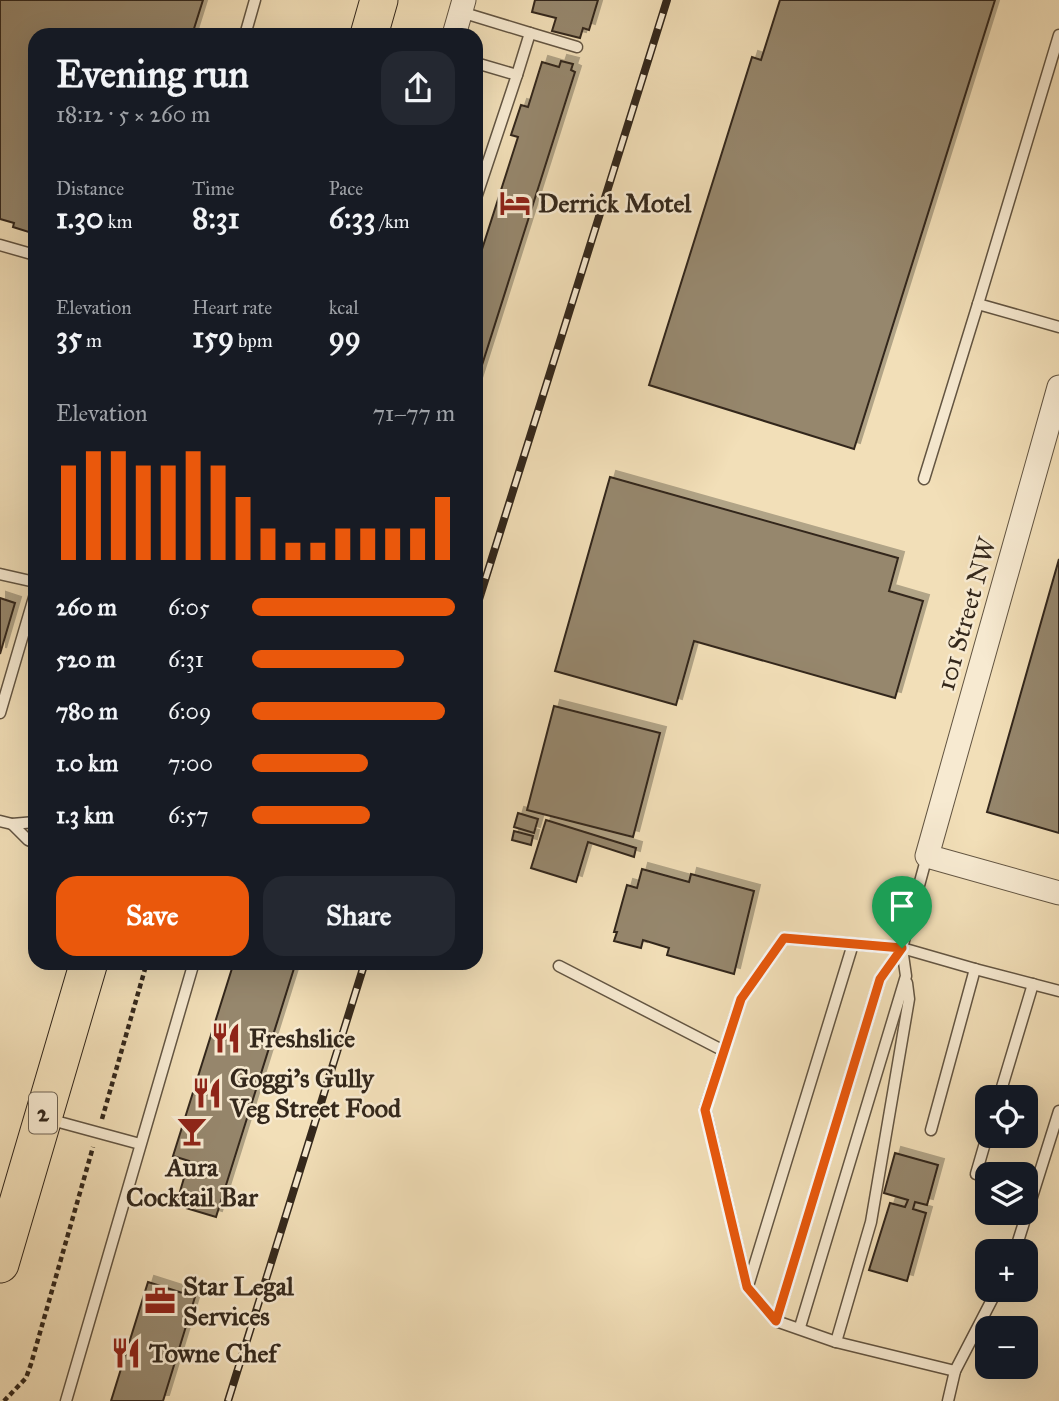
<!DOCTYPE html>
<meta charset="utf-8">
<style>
body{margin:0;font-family:"IM FELL Great Primer",serif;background:#242831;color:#f1f3f6;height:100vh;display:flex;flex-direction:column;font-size:26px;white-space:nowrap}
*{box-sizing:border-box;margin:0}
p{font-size:23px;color:#9ea1a6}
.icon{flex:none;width:38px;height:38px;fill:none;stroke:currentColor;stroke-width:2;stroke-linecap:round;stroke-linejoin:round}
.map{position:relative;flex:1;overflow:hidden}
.sheet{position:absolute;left:28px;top:28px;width:455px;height:942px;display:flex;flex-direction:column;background:#171b24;border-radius:21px;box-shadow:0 7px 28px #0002}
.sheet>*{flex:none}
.tools{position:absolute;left:975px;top:1085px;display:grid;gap:14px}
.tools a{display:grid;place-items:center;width:63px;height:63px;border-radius:14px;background:#171b24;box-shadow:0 7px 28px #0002;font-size:35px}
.pin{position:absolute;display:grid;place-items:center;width:60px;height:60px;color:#fff;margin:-72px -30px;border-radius:50% 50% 50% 0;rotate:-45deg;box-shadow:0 0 7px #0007}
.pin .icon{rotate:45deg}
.round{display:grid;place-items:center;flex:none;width:74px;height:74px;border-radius:21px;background:#242831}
.headline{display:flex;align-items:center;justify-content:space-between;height:119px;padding:0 28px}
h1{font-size:38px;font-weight:700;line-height:52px}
.figures{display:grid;grid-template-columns:repeat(3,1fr);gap:10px;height:119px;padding:7px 28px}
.figures div{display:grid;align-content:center}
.figures b{font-size:30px;font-weight:700}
.figures small{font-size:19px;font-weight:400}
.figures p{font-size:19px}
.chart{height:196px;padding:14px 28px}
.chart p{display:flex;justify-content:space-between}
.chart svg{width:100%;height:126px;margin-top:7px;stroke:#ea580c;stroke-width:6}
.action{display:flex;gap:14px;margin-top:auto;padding:14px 28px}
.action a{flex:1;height:80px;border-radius:21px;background:#ea580c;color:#fff;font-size:28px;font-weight:700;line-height:80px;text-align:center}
.action a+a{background:#242831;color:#f1f3f6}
ul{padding:0 28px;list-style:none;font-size:23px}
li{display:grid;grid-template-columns:112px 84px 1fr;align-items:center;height:52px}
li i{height:18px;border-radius:9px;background:#ea580c}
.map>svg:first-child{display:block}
.building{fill:#96876d;stroke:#33271b;stroke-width:2;filter:url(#shadow)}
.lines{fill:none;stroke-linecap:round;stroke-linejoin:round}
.service-casing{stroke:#635542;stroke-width:13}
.minor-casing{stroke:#635542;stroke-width:25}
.trunk-casing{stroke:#33271b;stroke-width:39}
.path{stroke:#33271b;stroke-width:4.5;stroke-dasharray:5 3.5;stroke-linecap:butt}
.service{stroke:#f7ead1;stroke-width:10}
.minor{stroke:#f7ead1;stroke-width:23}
.trunk{stroke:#f2dfb8;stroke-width:37}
.rail-casing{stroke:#33271b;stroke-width:8}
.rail{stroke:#f7ead1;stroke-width:5;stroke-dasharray:16;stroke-linecap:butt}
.route-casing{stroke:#fff;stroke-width:14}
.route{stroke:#ea580c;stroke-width:9}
.labels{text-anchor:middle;stroke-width:5;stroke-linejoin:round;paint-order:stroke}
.shield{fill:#f7ead1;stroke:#6e6252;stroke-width:2}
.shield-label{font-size:24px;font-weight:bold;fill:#33271b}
.poi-label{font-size:26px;font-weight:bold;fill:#33271b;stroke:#f7ead1;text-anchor:start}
.street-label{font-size:26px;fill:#33271b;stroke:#f7ead1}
</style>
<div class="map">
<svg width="1059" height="1401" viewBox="0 0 1059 1401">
<defs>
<filter id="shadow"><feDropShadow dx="6" dy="-6" stdDeviation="0" flood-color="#0004"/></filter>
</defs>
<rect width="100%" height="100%" fill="#f2dfb8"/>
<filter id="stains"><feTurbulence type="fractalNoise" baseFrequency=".00286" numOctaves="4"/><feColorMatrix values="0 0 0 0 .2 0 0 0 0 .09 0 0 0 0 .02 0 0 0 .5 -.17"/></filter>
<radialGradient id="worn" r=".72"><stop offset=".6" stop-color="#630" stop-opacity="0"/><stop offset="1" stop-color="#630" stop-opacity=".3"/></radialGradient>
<g class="building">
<path d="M0 0H203L192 35H35V234L13 227 14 223 0 219Z"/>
<path d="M535 0H598L589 30 583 28 580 38 552 31 556 18 532 12Z"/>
<path d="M780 0H995L854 449 649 385 752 57 761 60Z"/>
<path d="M561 61 573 64 571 70 575 72 476 384V268L518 137 511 135 521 105 528 107 542 62 559 67Z"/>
<path d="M610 477 898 558 889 591 923 601 895 698 694 641 676 705 555 671Z"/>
<path d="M1059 559V833L987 812Z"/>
<path d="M0 598 15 603 0 654Z"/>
<path d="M554 706 660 733 633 837 527 810Z"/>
<path d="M518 813 538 819 534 833 514 827Z"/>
<path d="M546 820 636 848 634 857 588 842 576 882 531 868Z"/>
<path d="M514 831 533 836 531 845 512 840Z"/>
<path d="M642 869 689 882 691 874 754 891 734 974 667 955 669 948 643 940 641 948 614 941 617 932H614L627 885 637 888Z"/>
<path d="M234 962H296L216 1217 176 1205 189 1161 173 1156Z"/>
<path d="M895 1153 938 1165 927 1205 915 1202 913 1209 926 1213 907 1281 869 1270 890 1203 905 1207 908 1200 884 1193Z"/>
<path d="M148 1282 195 1297 163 1401H111Z"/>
</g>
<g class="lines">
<g class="service-casing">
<g id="service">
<path d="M461 12 530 33 517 75"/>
<path d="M530 33 577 47"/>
<path d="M245 35 255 0"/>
<path d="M1059 35 978 304 1059 327"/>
<path d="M476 63 517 75 476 198"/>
<path d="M0 245 35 255"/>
<path d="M924 479 978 304"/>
<path d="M0 574 35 582"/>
<path d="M0 713 35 594"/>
<path d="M0 821 12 824 35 822"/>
<path d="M12 824 28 840 35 843"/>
<path d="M927 856 902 948 880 979 776 1321 836 1342 955 1371"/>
<path d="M559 966 724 1051"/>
<path d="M975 969 1059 991"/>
<path d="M999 1097 1033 984"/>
<path d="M48 1119 140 1144"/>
<path d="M976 1174 987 1136"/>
<path d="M1015 1251 1059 1111"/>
<path d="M748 1286 853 944"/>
<path d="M776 1321 747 1287 705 1109 741 999 784 938 902 948"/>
<path d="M800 1327 906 976 902 948 975 969 931 1130"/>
<path d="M836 1342 871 1222 909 999 907 983"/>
<path d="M66 1401 194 962"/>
<path d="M948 1401 955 1371 997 1290"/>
</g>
</g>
<g class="minor-casing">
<g id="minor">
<path d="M454 35 464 0"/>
<path d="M1059 387 927 856 1059 893"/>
</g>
</g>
<g class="trunk-casing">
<g id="trunk">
<path d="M369 35 379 0"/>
<path d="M0 1264 89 962"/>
</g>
</g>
<g class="path">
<path d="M102 1119 147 962"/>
<path d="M4 1401 26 1378 31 1364 93 1147"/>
</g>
<use href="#service" class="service"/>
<use href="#minor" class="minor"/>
<use href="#trunk" class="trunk"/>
<g class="rail-casing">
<g id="rail">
<path d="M476 609 667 0"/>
<path d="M228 1401 365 962"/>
</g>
</g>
<use href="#rail" class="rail"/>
</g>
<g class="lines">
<g class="route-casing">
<path id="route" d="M784 938 902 948 880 979 776 1321 747 1287 705 1110 741 999Z"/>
</g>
<use href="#route" class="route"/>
</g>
<defs>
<g id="hotel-bare" transform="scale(2.415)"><path d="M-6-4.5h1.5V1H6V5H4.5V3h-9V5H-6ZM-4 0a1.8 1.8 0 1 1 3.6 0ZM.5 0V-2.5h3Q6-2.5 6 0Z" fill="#8f2418" stroke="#f7ead1" stroke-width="2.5" paint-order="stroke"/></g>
<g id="restaurant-bare" transform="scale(2.415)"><path d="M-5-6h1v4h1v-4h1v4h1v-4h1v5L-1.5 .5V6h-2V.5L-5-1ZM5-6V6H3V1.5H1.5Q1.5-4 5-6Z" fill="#8f2418" stroke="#f7ead1" stroke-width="2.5" paint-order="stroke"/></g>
<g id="bar-bare" transform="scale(2.415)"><path d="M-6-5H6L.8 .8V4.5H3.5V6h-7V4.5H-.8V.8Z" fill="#8f2418" stroke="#f7ead1" stroke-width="2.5" paint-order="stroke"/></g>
<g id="office-bare" transform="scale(2.415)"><path d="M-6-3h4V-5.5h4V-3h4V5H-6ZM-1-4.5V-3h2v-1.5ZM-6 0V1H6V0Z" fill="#8f2418" stroke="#f7ead1" stroke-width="2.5" paint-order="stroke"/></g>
</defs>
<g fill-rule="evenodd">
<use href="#hotel-bare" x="515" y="203"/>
<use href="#restaurant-bare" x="226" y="1038"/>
<use href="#restaurant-bare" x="207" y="1093"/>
<use href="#bar-bare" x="192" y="1131"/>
<use href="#office-bare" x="160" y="1301"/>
<use href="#restaurant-bare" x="126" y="1353"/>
</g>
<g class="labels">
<rect class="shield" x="29" y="1092.5" width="28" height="41" rx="5"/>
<g class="shield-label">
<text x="43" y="1121">2</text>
</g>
<g class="poi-label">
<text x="538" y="212">Derrick Motel</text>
<text x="249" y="1047">Freshslice</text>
<text x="230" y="1087">Goggi's Gully<tspan x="230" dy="30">Veg Street Food</tspan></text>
<text x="192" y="1176" text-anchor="middle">Aura<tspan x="192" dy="30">Cocktail Bar</tspan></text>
<text x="183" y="1295">Star Legal<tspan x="183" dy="30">Services</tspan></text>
<text x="149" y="1362">Towne Chef</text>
</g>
<g class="street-label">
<text transform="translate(966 614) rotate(-74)" y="9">101 Street NW</text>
</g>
</g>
<rect width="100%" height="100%" filter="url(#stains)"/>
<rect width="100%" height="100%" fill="url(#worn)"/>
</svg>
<div class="tools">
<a><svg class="icon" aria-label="locate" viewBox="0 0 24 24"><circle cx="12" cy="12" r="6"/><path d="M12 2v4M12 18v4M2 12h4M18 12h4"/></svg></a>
<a><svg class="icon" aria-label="layers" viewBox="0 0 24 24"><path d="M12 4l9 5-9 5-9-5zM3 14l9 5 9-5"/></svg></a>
<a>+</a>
<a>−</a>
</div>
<div class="pin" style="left:902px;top:948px;background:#1e9e55"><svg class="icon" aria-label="arrive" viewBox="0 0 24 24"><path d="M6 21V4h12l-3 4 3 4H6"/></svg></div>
<section class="sheet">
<div class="headline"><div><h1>Evening run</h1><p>18:12 · 5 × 260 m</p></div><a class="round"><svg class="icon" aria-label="share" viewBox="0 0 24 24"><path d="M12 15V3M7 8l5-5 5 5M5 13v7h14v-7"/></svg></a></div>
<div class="figures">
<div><p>Distance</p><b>1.30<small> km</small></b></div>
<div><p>Time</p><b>8:31</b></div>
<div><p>Pace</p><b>6:33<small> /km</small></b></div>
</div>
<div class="figures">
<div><p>Elevation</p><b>35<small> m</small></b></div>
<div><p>Heart rate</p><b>159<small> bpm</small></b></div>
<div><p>kcal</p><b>99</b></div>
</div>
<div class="chart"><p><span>Elevation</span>71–77 m</p>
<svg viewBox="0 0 160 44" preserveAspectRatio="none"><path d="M5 44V11M15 44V6M25 44V6M35 44V11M45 44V11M55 44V6M65 44V11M75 44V22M85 44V33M95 44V38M105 44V38M115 44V33M125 44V33M135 44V33M145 44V33M155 44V22"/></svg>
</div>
<ul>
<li><b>260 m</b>6:05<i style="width:100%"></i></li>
<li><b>520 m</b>6:31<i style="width:75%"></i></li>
<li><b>780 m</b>6:09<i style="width:95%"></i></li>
<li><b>1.0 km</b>7:00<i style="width:57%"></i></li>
<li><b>1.3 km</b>6:57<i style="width:58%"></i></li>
</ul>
<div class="action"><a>Save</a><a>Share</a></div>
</section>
</div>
